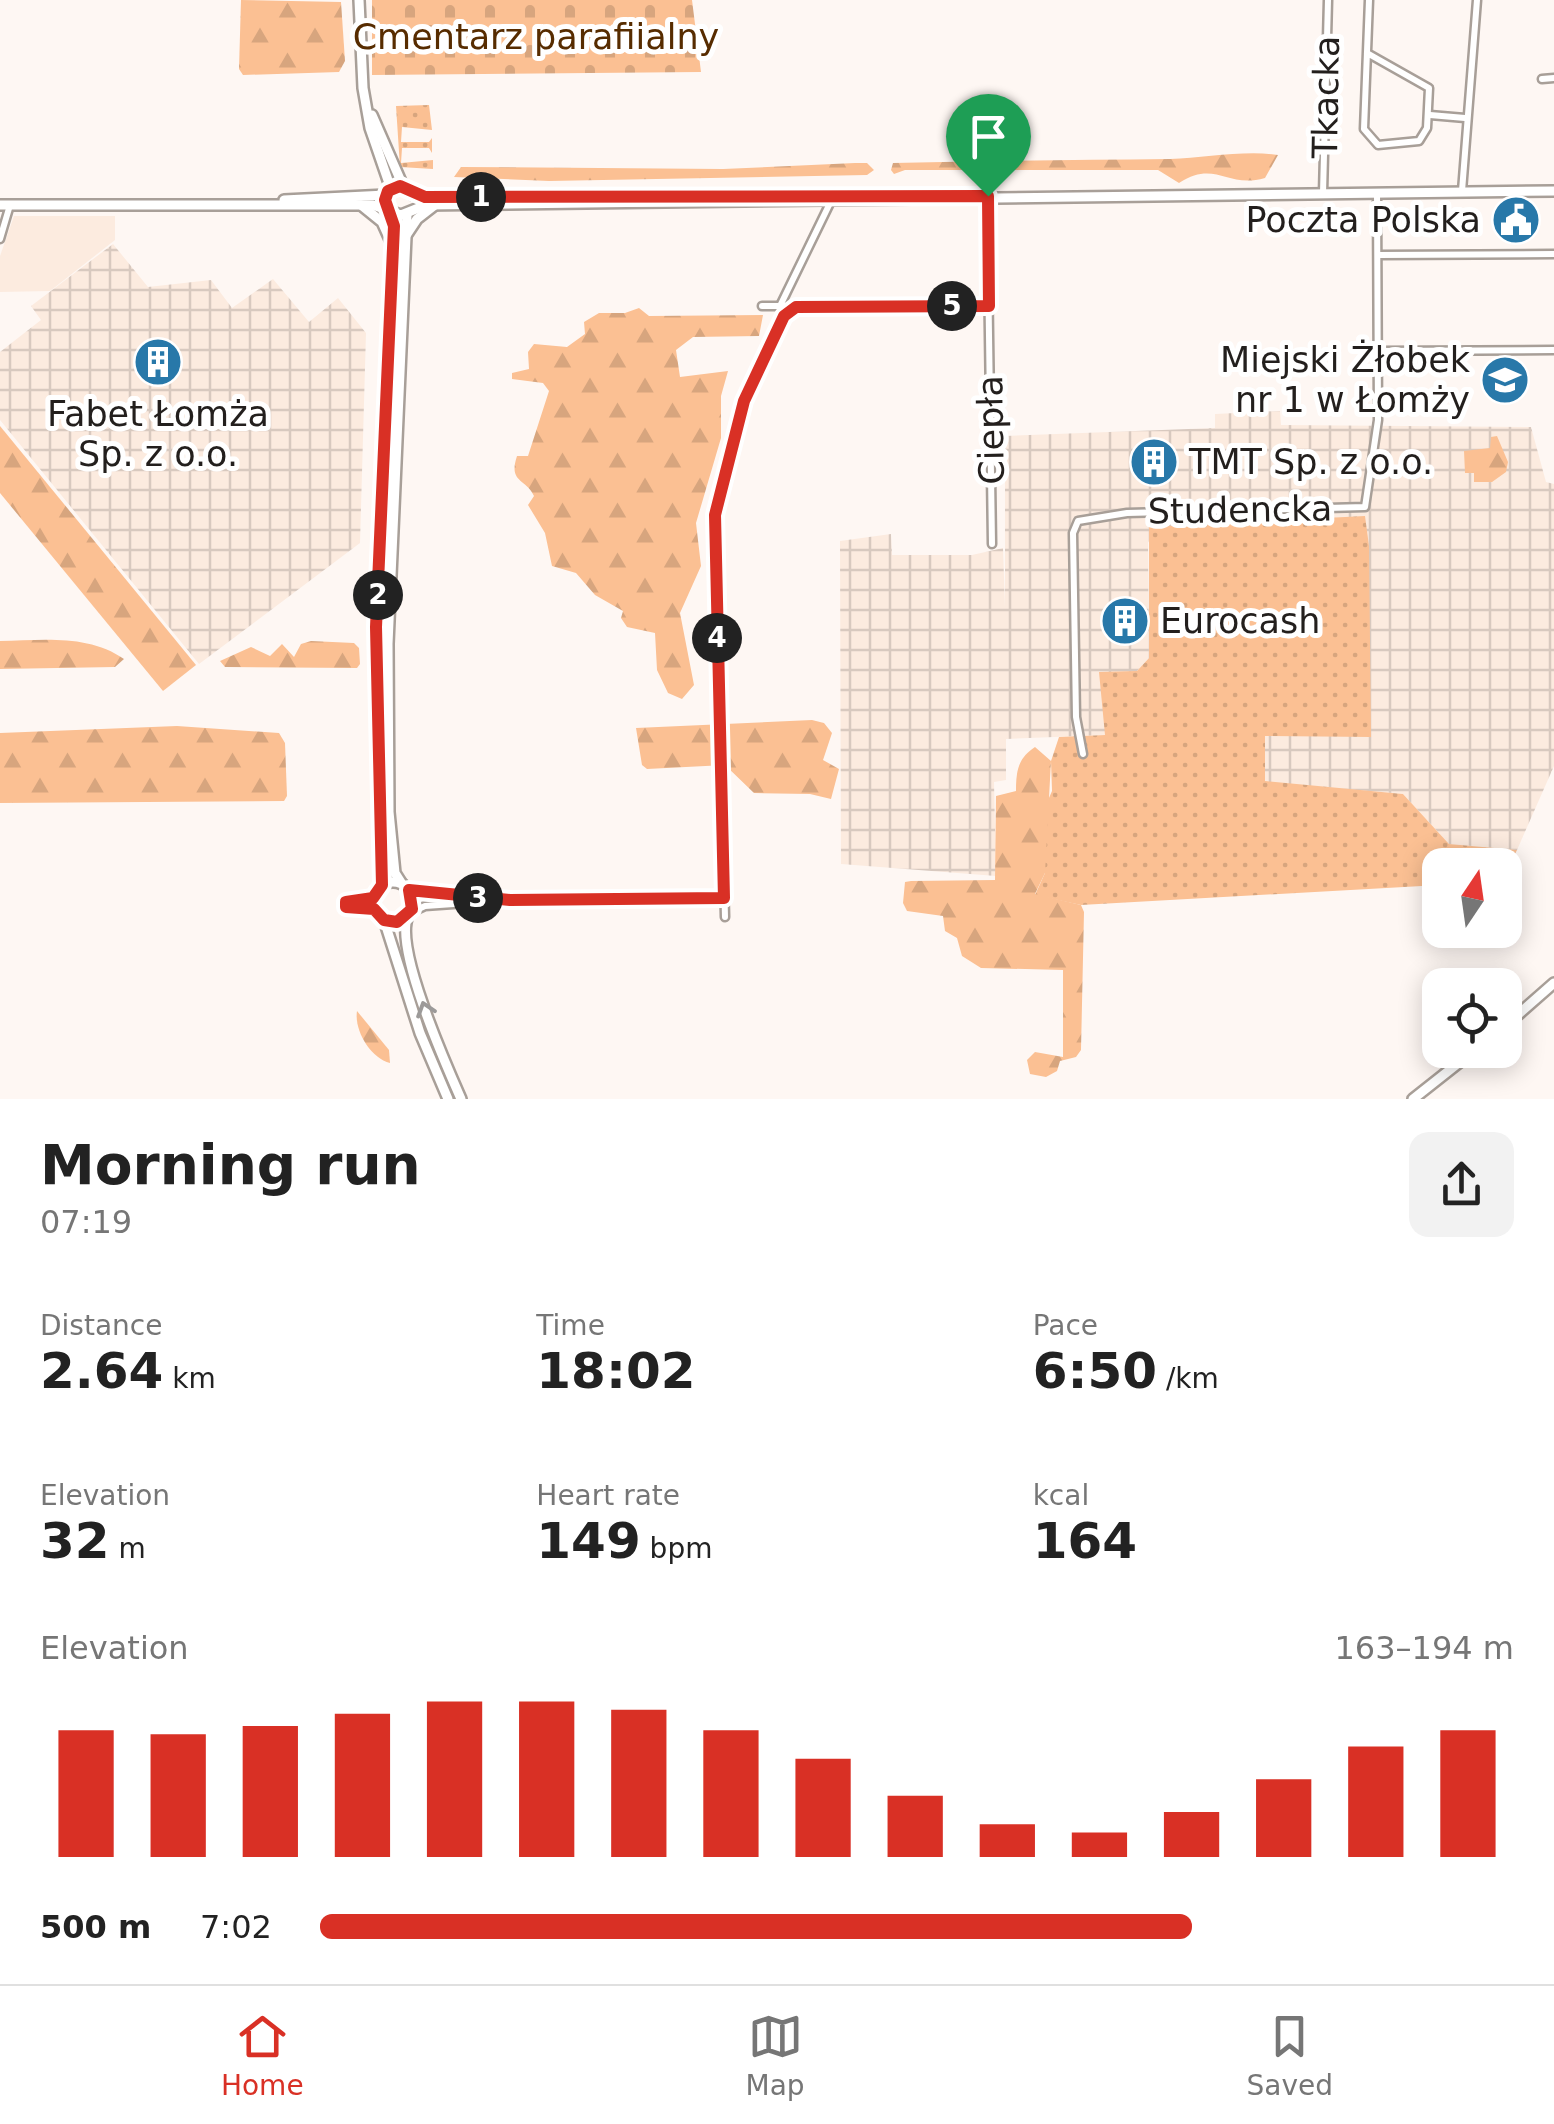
<!DOCTYPE html>
<meta charset="utf-8">
<style>
body{margin:0;font-family:"DejaVu Sans",sans-serif;background:#f2f2f2;color:#222;height:100vh;display:flex;flex-direction:column;font-size:38px;white-space:nowrap}
*{box-sizing:border-box;margin:0}
p{font-size:32px;color:#767676}
.icon{flex:none;width:55px;height:55px;fill:none;stroke:currentColor;stroke-width:2;stroke-linecap:round;stroke-linejoin:round}
.map{position:relative;height:1099px;overflow:hidden}
.details{display:flex;flex-direction:column;background:#fff;flex:1}
.details>*{flex:none}
.needle{width:65px;rotate:13deg}
.controls{position:absolute;left:1422px;top:848px;display:grid;gap:20px}
.controls a{display:grid;place-items:center;width:100px;height:100px;border-radius:20px;background:#fff;box-shadow:0 5px 25px #0003;font-size:50px}
.pin{position:absolute;display:grid;place-items:center;width:85px;height:85px;color:#fff;margin:-102px -42px;border-radius:50% 50% 50% 0;rotate:-45deg;box-shadow:0 0 10px #0007}
.pin .icon{rotate:45deg}
.km{position:absolute;width:50px;height:50px;margin:-25px;border-radius:50%;background:#222;color:#fff;font-size:28px;line-height:50px;text-align:center}
.round{display:grid;place-items:center;flex:none;width:105px;height:105px;border-radius:20px;background:#f2f2f2}
.summary{display:flex;align-items:center;justify-content:space-between;height:170px;padding:0 40px}
h1{font-size:55px;font-weight:700;line-height:75px}
.stats{display:grid;grid-template-columns:repeat(3,1fr);gap:15px;height:170px;padding:10px 40px}
.stats div{display:grid;align-content:center}
.stats b{font-size:50px;font-weight:700}
.stats small{font-size:28px;font-weight:400}
.stats p{font-size:28px}
.chart{height:280px;padding:20px 40px}
.chart p{display:flex;justify-content:space-between}
.chart svg{width:100%;height:180px;margin-top:10px;stroke:#d93025;stroke-width:6}
ul{padding:0 40px;list-style:none;font-size:32px}
li{display:grid;grid-template-columns:160px 120px 1fr;align-items:center;height:75px}
li i{height:25px;border-radius:12px;background:#d93025}
.menu{display:flex;justify-content:space-around;align-items:center;height:140px;border-top:2px solid #e0e0e0;background:#fff;font-size:28px;color:#767676}
.menu a{display:grid;justify-items:center;gap:5px}
.menu .on{color:#d93025}
.map>svg:first-child{display:block}
.built{fill:#fcebdf}
.industrial{fill:url(#industrial-grid)}
.grass{fill:url(#grass-dots)}
.forest{fill:url(#forest-firs)}
.cemetery{fill:url(#cemetery-stones)}
.lines{fill:none;stroke-linecap:round;stroke-linejoin:round}
.street-casing{stroke:#a89f98;stroke-width:11}
.secondary-casing{stroke:#a89f98;stroke-width:14}
.street{stroke:#fff;stroke-width:6}
.secondary{stroke:#fff;stroke-width:9}
.oneway{stroke:#9c9a99}
.route-casing{stroke:#fff;stroke-width:20}
.route{stroke:#d93025;stroke-width:12}
.labels{text-anchor:middle;stroke-width:10;stroke-linejoin:round;paint-order:stroke}
.park-label{font-size:35px;fill:#572c00;stroke:#fff}
.street-label{font-size:35px;fill:#231f1d;stroke:#fff}
.poi-label{font-size:35px;fill:#231f1d;stroke:#fff;text-anchor:end}
</style>
<div class="map">
<svg width="1554" height="1099" viewBox="0 0 1554 1099">
<defs>
<pattern id="industrial-grid" width="8" height="8" patternUnits="userSpaceOnUse" patternTransform="scale(2.5)"><rect width="8" height="8" fill="#fcebdf"/><path d="M0 4h8M4 0v8" fill="none" stroke="#d8c9bf"/></pattern>
<pattern id="grass-dots" width="8" height="8" patternUnits="userSpaceOnUse" patternTransform="scale(2.5)"><rect width="8" height="8" fill="#fbc093"/><path d="M2 2h.1M6 6h.1" fill="none" stroke="#d7a57e" stroke-width="1.8" stroke-linecap="round"/></pattern>
<pattern id="forest-firs" width="22" height="20" patternUnits="userSpaceOnUse" patternTransform="scale(2.5)"><rect width="22" height="20" fill="#fbc093"/><path d="M5 1l3.5 6h-7zM16 11l3.5 6h-7z" fill="#d7a57e"/></pattern>
<pattern id="cemetery-stones" width="16" height="16" patternUnits="userSpaceOnUse" patternTransform="scale(2.5)"><rect width="16" height="16" fill="#fbc093"/><path d="M2 7V4a2 2 0 0 1 4 0v3zM10 15v-3a2 2 0 0 1 4 0v3z" fill="#d7a57e"/></pattern>
</defs>
<rect width="100%" height="100%" fill="#fef7f3"/>
<path class="built" d="M14 216H115V240L50 291 0 292V256Z"/>
<g class="industrial">
<path d="M113 244 148 287 211 280 232 308 273 279 309 322 338 298 366 333 360 543 199 664 0 420V352L41 320 31 306Z"/>
<path d="M1280 411 1281 425 1531 427 1546 482 1554 484V766L1517 850 1449 844 1403 794 1265 782 1264 736 1148 541 1149 658 1137 671 1106 735 1006 739V780L994 782 996 876 841 864 840 541 891 534 892 555H972L1003 548 1005 607V436L1215 428V414Z"/>
</g>
<g class="grass">
<path d="M429 105 432 130 402 127 401 142H429L432 138V153L429 148H402L401 163 433 160V169L400 167 396 106Z"/>
<path d="M397 228 401 229 389 538 384 537Z"/>
<path d="M1365 516 1369 546 1371 737 1265 736V781L1403 794 1449 844 1517 850 1505 874V865H1440V885L1081 905 1035 895 1045 873V807L1052 791 1051 761 1059 737 1105 735 1099 672 1137 671 1149 658V527Z"/>
</g>
<g class="forest">
<path d="M241 0 341 2 345 61 339 72 243 75 239 69Z"/>
<path d="M1278 155 1265 178C1226 189 1216 159 1179 183L1158 170H905L894 174 891 170 893 163C986 161 1077 160 1170 159 1205 158 1244 150 1278 155Z"/>
<path d="M855 163H867L874 170 867 175 549 181 454 177 461 167 723 169Z"/>
<path d="M639 308 649 316 763 315 759 336 693 337 676 350 680 377 728 371 721 396V438L696 523 701 566 680 613 694 685 682 699 668 693 657 670 655 633 627 627 621 618 623 611 595 595 576 573 552 566 545 533 528 505 534 496C526 478 508 483 517 456H528L549 391 543 383 512 379V373L529 369 528 352 534 344 567 347 585 334 584 322 599 313H625Z"/>
<path d="M0 426 196 665 163 691 0 493Z"/>
<path d="M1497 436 1508 462 1506 472 1492 482H1474V473H1465L1464 451 1490 448 1491 437Z"/>
<path d="M0 641C42 640 89 634 124 659L115 667 0 669Z"/>
<path d="M311 641 354 643 359 648 360 664 357 668 225 667 220 661 251 647 270 656 282 644 294 657 301 644Z"/>
<path d="M812 720 824 723 832 733 823 760 839 769 831 799 810 794 754 793 725 765 647 769 642 765 636 728Z"/>
<path d="M177 726 279 733 285 743 287 796 284 801 0 803V733Z"/>
<path d="M1035 747 1051 761 1045 873 1035 894 1081 905 1084 912 1081 1050 1076 1057 1060 1061 1057 1071 1046 1077 1030 1074 1027 1060 1035 1052 1063 1057V970L981 968 962 956 957 938 945 931 943 916 907 911 903 903 905 882 911 881 995 880 996 796 1016 791C1016 771 1018 758 1035 747Z"/>
<path d="M357 1011 389 1050 390 1063C370 1058 354 1030 357 1011Z"/>
</g>
<path class="cemetery" d="M372 0H692L701 72 372 75Z"/>
<g class="lines">
<g class="street-casing">
<g id="street">
<path d="M1367 53 1429 88 1427 128 1419 141 1378 145 1364 129 1369 0"/>
<path d="M1542 79 1554 78"/>
<path d="M1430 115 1465 118"/>
<path d="M1462 191 1477 0"/>
<path d="M1323 193 1328 0"/>
<path d="M987 196 992 544"/>
<path d="M0 239 10 205"/>
<path d="M1378 255 1554 254"/>
<path d="M762 306H989"/>
<path d="M780 306 832 199"/>
<path d="M1378 351 1554 350"/>
<path d="M1083 754 1076 717 1073 533 1078 521 1127 513 1365 507 1378 420 1377 193"/>
<path d="M409 889 510 900 724 898"/>
<path d="M373 898 346 902 347 907 374 909"/>
<path d="M410 913 425 906 482 902"/>
<path d="M725 917 715 515 744 401 791 309"/>
</g>
</g>
<g class="secondary-casing">
<g id="secondary">
<path d="M359 0 363 88 370 128 391 189"/>
<path d="M372 115 403 186"/>
<path d="M413 195 566 197"/>
<path d="M284 200 386 195"/>
<path d="M0 205H373L401 215 426 205 1554 191"/>
<path d="M361 205 382 222 391 242"/>
<path d="M405 237 417 219 435 205"/>
<circle cx="393" cy="902" r="20"/>
<path d="M402 884 395 873 389 812 388 644 407 214"/>
<path d="M382 885 376 646 392 213"/>
<path d="M408 916C394 948 446 1065 461 1099"/>
<path d="M384 920 420 1033 448 1099"/>
<path d="M1505 1026 1554 983"/>
<path d="M1413 1099 1475 1050"/>
</g>
</g>
<use href="#street" class="street"/>
<use href="#secondary" class="secondary"/>
</g>
<defs><path id="oneway-chevron" d="M-2-3.5L2.5 0L-2 3.5" fill="none" stroke-width="1.6" stroke-linecap="round" stroke-linejoin="round" transform="scale(2.5)"/></defs>
<use class="oneway" href="#oneway-chevron" transform="translate(425 1009) rotate(-108)"/>
<g class="lines">
<g class="route-casing">
<path id="route" d="M400 186 425 197 988 196 989 306 796 307 784 316 744 401 715 515 724 898 510 900 409 890 412 909 397 922 384 920 374 909 346 907V902L373 898 382 885 376 627 394 226 385 200 388 191Z"/>
</g>
<use href="#route" class="route"/>
</g>
<defs>
<g id="civic-disc" transform="scale(2.5)"><circle r="9.5" fill="#2878a9" stroke="#fff"/><path d="M-.6-6.5H3V-4.5H.6V-3L4-1V1h2V6H-6V1h2V-1L-.6-3ZM-1.2 2.5V6h2.4V2.5Z" fill="#fff"/></g>
<g id="building-disc" transform="scale(2.5)"><circle r="9.5" fill="#2878a9" stroke="#fff"/><path d="M-4-6H4V6H1V3H-1V6H-4ZM-2.5-4.3h1.7v1.8h-1.7ZM.8-4.3h1.7v1.8H.8ZM-2.5-1h1.7V.8h-1.7ZM.8-1h1.7V.8H.8Z" fill="#fff"/></g>
<g id="school-disc" transform="scale(2.5)"><circle r="9.5" fill="#2878a9" stroke="#fff"/><path d="M0-5L7-2L0 1L-7-2ZM-4 1L0 2.5L4 1V4Q0 6-4 4Z" fill="#fff"/></g>
</defs>
<g fill-rule="evenodd">
<use href="#civic-disc" x="1516" y="220"/>
<use href="#building-disc" x="158" y="362"/>
<use href="#school-disc" x="1505" y="380"/>
<use href="#building-disc" x="1154" y="462"/>
<use href="#building-disc" x="1125" y="621"/>
</g>
<g class="labels">
<g class="park-label">
<text x="536" y="49">Cmentarz parafiialny</text>
</g>
<g class="street-label">
<text transform="translate(1326 97) rotate(-89)" y="12">Tkacka</text>
<text transform="translate(991 430) rotate(-91)" y="12">Ciepła</text>
<text transform="translate(1240 510) rotate(-1)" y="12">Studencka</text>
</g>
<g class="poi-label">
<text x="1481" y="232">Poczta Polska</text>
<text x="1470" y="372">Miejski Żłobek<tspan x="1470" dy="40">nr 1 w Łomży</tspan></text>
<text x="158" y="426" text-anchor="middle">Fabet Łomża<tspan x="158" dy="40">Sp. z o.o.</tspan></text>
<text x="1189" y="474" text-anchor="start">TMT Sp. z o.o.</text>
<text x="1160" y="633" text-anchor="start">Eurocash</text>
</g>
</g>
</svg>
<div class="controls">
<a><svg class="needle" viewBox="-14 -14 28 28"><path d="M0-13l5 13h-10z" fill="#e53935"/><path d="M0 13l5-13h-10z" fill="#767676"/></svg></a>
<a><svg class="icon" aria-label="locate" viewBox="0 0 24 24"><circle cx="12" cy="12" r="6"/><path d="M12 2v4M12 18v4M2 12h4M18 12h4"/></svg></a>
</div>
<div class="pin" style="left:988px;top:196px;background:#1e9e55"><svg class="icon" aria-label="arrive" viewBox="0 0 24 24"><path d="M6 21V4h12l-3 4 3 4H6"/></svg></div>
<b class="km" style="left:481px;top:197px">1</b>
<b class="km" style="left:378px;top:595px">2</b>
<b class="km" style="left:478px;top:898px">3</b>
<b class="km" style="left:717px;top:638px">4</b>
<b class="km" style="left:952px;top:306px">5</b>
</div>
<section class="details">
<div class="summary"><div><h1>Morning run</h1><p>07:19</p></div><a class="round"><svg class="icon" aria-label="share" viewBox="0 0 24 24"><path d="M12 15V3M7 8l5-5 5 5M5 13v7h14v-7"/></svg></a></div>
<div class="stats">
<div><p>Distance</p><b>2.64<small> km</small></b></div>
<div><p>Time</p><b>18:02</b></div>
<div><p>Pace</p><b>6:50<small> /km</small></b></div>
</div>
<div class="stats">
<div><p>Elevation</p><b>32<small> m</small></b></div>
<div><p>Heart rate</p><b>149<small> bpm</small></b></div>
<div><p>kcal</p><b>164</b></div>
</div>
<div class="chart"><p><span>Elevation</span>163–194 m</p>
<svg viewBox="0 0 160 44" preserveAspectRatio="none"><path d="M5 44V13M15 44V14M25 44V12M35 44V9M45 44V6M55 44V6M65 44V8M75 44V13M85 44V20M95 44V29M105 44V36M115 44V38M125 44V33M135 44V25M145 44V17M155 44V13"/></svg>
</div>
<ul>
<li><b>500 m</b>7:02<i style="width:73%"></i></li>
</ul>
</section>
<nav class="menu">
<a class="on"><svg class="icon" aria-label="home" viewBox="0 0 24 24"><path d="M3 11l9-7 9 7M6 9v11h12V9"/></svg>Home</a>
<a><svg class="icon" aria-label="map" viewBox="0 0 24 24"><path d="M3 6l6-2 6 2 6-2v14l-6 2-6-2-6 2zM9 4v14M15 6v14"/></svg>Map</a>
<a><svg class="icon" aria-label="saved" viewBox="0 0 24 24"><path d="M7 4h10v16l-5-4-5 4z"/></svg>Saved</a>
</nav>
